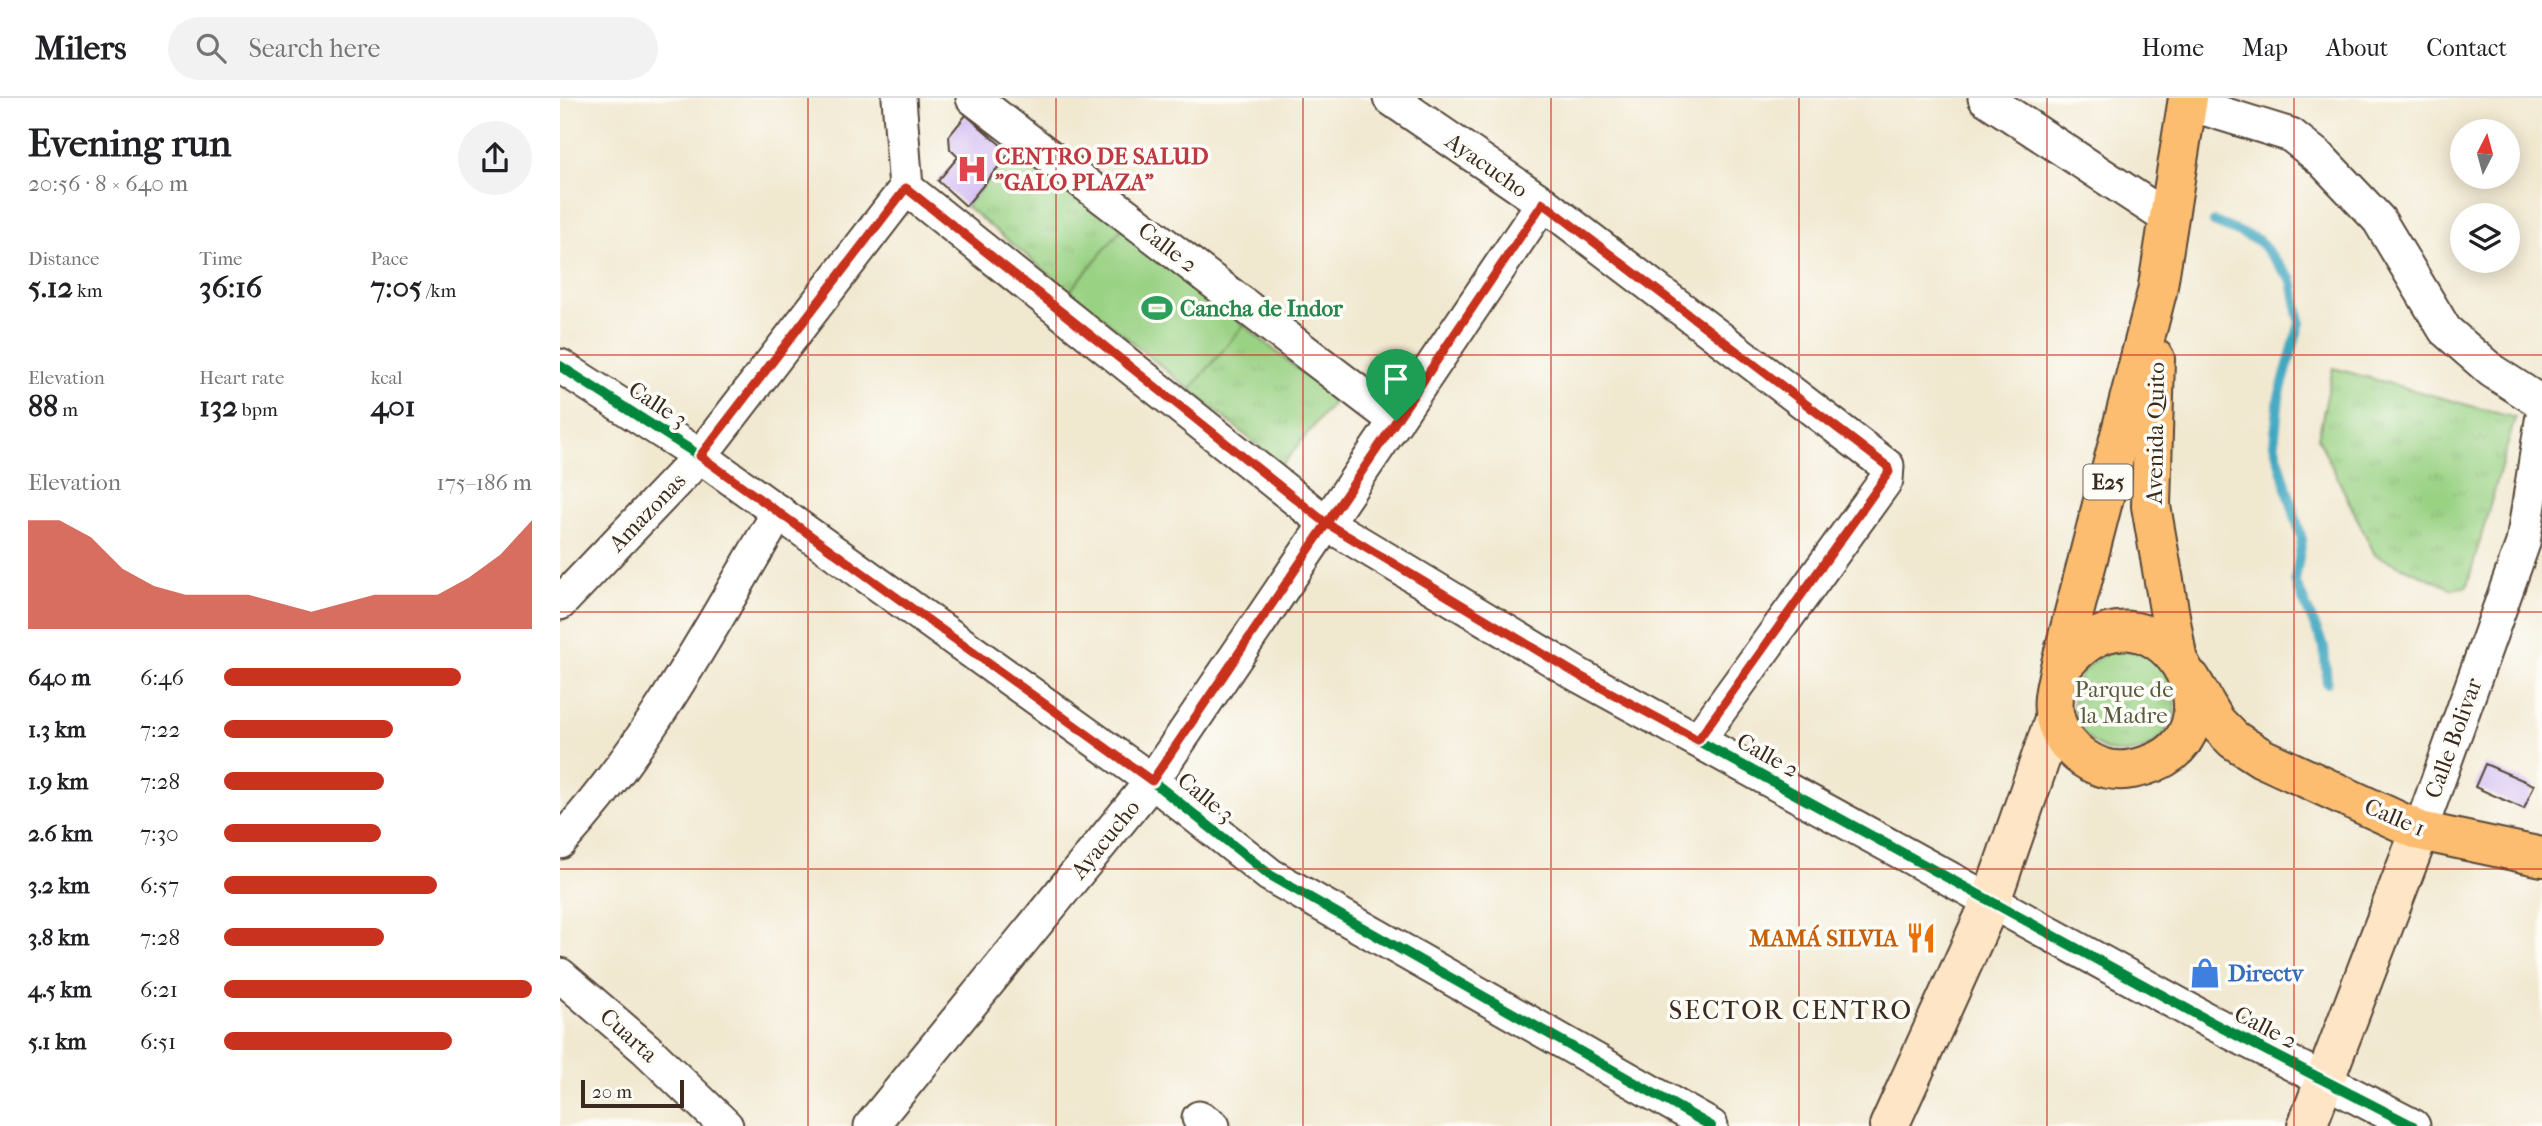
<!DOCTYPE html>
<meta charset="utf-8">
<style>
body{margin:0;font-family:"IM FELL French Canon",serif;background:#f2f2f2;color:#202124;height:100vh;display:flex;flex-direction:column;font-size:26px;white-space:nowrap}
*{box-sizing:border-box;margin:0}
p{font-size:23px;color:#757577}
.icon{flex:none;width:38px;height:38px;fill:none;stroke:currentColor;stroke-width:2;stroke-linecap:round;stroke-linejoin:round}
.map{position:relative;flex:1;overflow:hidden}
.details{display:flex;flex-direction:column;background:#fff;width:560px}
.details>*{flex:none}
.needle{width:46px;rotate:6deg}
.controls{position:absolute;left:1890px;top:21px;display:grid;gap:14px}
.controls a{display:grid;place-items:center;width:70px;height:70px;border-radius:50%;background:#fff;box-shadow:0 4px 18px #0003;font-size:35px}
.scale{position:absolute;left:21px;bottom:18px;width:103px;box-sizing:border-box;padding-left:7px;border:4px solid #3b2a1e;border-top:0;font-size:19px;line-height:24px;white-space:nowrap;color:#3b2a1e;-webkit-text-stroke:5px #fdfcf7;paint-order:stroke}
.pin{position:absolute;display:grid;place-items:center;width:60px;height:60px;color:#fff;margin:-72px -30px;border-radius:50% 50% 50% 0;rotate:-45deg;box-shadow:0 0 7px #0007}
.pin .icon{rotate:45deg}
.round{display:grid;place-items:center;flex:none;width:74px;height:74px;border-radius:37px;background:#f2f2f2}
.head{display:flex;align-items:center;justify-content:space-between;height:119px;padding:0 28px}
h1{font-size:38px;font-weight:700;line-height:52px}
.stats{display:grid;grid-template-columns:repeat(3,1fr);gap:10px;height:119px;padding:7px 28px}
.stats div{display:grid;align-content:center}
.stats b{font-size:30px;font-weight:700}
.stats small{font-size:19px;font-weight:400}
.stats p{font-size:19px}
.chart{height:196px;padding:14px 28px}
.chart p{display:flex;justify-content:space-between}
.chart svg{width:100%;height:126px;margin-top:7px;fill:#c8321e;opacity:.7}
ul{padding:0 28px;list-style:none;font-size:23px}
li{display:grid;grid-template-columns:112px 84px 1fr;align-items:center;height:52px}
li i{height:18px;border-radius:9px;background:#c8321e}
header{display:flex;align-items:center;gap:42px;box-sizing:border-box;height:98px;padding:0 35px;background:#fff;border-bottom:2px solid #e0e0e0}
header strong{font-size:33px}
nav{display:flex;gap:38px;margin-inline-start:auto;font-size:24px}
.search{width:490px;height:63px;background:#f2f2f2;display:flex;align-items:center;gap:18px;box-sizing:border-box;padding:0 24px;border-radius:38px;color:#757577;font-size:26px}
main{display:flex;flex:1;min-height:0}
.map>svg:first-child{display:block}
.grass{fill:url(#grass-tufts);stroke:#6a7e51;stroke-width:2}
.garden{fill:#9ad284;stroke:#6a7e51;stroke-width:2}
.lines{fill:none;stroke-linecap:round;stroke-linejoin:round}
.stream{stroke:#41a7c1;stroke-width:10}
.building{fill:#c7abf3}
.street-casing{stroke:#564639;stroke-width:37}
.secondary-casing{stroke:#564639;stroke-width:42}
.highway-casing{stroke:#564639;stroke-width:42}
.street{stroke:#fff;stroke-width:33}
.secondary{stroke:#fee5c5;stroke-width:38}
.highway{stroke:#fcbd6f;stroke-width:38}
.cycleway-casing{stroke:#fdfcf7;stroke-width:15}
.cycleway{stroke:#00873e;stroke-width:10}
.route-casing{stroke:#fff;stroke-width:14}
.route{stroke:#c8321e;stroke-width:9}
.grid{fill:none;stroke:#c8321e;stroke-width:2;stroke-opacity:0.55}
.labels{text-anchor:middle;stroke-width:7;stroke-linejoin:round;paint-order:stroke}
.shield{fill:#fdfcf7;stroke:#75695f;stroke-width:2}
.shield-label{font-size:21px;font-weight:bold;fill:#3b2a1e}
.health-label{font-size:23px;font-weight:bold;fill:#be3a42;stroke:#fdfcf7;text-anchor:start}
.street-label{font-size:23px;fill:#3b2a1e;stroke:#fdfcf7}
.leisure-label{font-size:23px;font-weight:bold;fill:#27864d;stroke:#fdfcf7;text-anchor:start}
.park-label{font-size:23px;fill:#585c3d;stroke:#fdfcf7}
.food-label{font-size:23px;font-weight:bold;fill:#c56008;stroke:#fdfcf7;text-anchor:end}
.shop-label{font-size:23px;font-weight:bold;fill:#366cbe;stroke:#fdfcf7;text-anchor:start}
.quarter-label{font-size:26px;letter-spacing:2px;fill:#3b2a1e;stroke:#fdfcf7}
</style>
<header>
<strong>Milers</strong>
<div class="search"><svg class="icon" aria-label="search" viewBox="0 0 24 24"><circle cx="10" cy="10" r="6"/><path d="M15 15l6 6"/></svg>Search here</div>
<nav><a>Home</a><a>Map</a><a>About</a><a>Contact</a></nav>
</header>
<main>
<section class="details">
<div class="head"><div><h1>Evening run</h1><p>20:56 · 8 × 640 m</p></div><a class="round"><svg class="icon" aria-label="share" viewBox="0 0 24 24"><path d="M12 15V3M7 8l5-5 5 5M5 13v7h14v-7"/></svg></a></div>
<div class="stats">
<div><p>Distance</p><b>5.12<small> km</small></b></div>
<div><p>Time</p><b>36:16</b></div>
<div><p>Pace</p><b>7:05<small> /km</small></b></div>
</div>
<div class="stats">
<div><p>Elevation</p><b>88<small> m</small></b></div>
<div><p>Heart rate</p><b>132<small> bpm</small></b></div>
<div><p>kcal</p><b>401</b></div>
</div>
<div class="chart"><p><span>Elevation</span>175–186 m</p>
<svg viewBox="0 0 160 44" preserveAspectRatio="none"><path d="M0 44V6L10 6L20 12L30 23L40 29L50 32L60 32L70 32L80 35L90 38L100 35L110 32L120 32L130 32L140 26L150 18L160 6V44z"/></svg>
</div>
<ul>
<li><b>640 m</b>6:46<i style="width:77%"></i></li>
<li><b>1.3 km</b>7:22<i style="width:55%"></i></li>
<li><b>1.9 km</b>7:28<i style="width:52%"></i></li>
<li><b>2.6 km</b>7:30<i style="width:51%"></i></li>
<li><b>3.2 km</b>6:57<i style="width:69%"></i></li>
<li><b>3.8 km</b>7:28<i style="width:52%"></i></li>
<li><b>4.5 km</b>6:21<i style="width:100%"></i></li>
<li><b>5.1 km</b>6:51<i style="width:74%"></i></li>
</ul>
</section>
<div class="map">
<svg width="1982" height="1028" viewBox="0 0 1982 1028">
<defs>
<pattern id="grass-tufts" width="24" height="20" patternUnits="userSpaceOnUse" patternTransform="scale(1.75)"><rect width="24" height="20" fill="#9ad284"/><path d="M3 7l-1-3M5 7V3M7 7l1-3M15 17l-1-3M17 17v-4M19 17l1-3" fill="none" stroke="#86b472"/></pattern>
</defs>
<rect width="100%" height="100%" fill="#fdfcf7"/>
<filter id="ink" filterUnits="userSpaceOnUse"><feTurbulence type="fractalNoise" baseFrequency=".0143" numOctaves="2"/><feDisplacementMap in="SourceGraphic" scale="14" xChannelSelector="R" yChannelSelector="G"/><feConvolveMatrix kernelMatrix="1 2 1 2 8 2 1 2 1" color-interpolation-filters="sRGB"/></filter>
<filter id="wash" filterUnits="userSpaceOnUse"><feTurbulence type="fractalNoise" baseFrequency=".00686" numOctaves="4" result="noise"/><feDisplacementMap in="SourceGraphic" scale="28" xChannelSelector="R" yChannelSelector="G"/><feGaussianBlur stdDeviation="1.57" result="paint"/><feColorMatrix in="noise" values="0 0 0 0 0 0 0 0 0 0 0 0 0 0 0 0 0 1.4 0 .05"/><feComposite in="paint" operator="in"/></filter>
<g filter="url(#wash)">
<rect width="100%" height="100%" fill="#f1e8d0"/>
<g class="grass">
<path d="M461 43 775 302 722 367 406 108Z"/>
<path d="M1773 270 1955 320 1907 488 1893 491 1815 457 1758 340Z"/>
<circle cx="1564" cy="604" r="51"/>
</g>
<path class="garden" d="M563 129 684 227 630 292 510 193Z"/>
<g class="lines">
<path class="stream" d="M1654 124 1698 142 1732 182 1740 224 1719 299 1714 346 1742 442 1735 483 1764 549 1767 585"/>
</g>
<g id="blocks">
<g class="building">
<path d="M406 17 450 55 406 108 378 83 398 59 390 51 389 38Z"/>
<path d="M1925 666 1974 687 1964 711 1915 689Z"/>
</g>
</g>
</g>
<g filter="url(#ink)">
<use href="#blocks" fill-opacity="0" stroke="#564639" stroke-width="2"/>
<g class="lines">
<g class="street-casing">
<g id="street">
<path d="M413 0 836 323"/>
<path d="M1425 0 1609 121"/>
<path d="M1627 5 1731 37 1761 61 1819 122 1885 232 1932 273 1982 305"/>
<path d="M346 90 766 425 1020 578 1649 923 1853 1028"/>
<path d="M983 105 1327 368 1326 382 1138 642"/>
<path d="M0 268 140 358 592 683 710 777 1151 1028"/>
<path d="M0 505 140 358 346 90 339 0"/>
<path d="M1860 733 1963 445 1982 323"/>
<path d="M0 744C90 646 151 528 219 414"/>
<path d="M0 877 86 951 166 1028"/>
<path d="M639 1020 653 1028"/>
<path d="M311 1028 592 683 983 105 830 0"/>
</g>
</g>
<g class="secondary-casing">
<g id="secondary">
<path d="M1329 1028 1431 803 1495 619"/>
<path d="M1747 1028 1860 733"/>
</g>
</g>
<g class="highway-casing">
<g id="highway">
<path d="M1595 261 1591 408 1617 558"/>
<path d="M1499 573C1591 449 1706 647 1572 671 1538 678 1504 653 1495 620 1491 604 1496 588 1499 573L1597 194 1628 0"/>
<path d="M1631 581 1656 624 1674 642 1702 660 1860 733 1982 759"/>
</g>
</g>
<use href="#street" class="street"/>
<use href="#secondary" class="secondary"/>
<use href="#highway" class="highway"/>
<g class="cycleway-casing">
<g id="cycleway">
<path d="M346 90 766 425 1020 578 1649 923 1853 1028"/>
<path d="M0 268 140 358 592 683 710 777 1151 1028"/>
</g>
</g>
<use href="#cycleway" class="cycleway"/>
</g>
</g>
<g class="lines" filter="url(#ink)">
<g class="route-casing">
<path id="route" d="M836 323 592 683 140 358 346 90 766 425 1020 578 1138 642 1329 374 1327 368 983 105 836 323"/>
</g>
<use href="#route" class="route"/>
</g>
<path class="grid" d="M248 0V1028M496 0V1028M743 0V1028M991 0V1028M1239 0V1028M1487 0V1028M1734 0V1028M0 257H1982M0 514H1982M0 771H1982"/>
<defs>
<g id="hospital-bare" transform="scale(2.415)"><path d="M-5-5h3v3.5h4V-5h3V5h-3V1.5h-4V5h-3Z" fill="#e0444e" stroke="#fdfcf7" stroke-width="2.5" paint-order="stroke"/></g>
<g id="stadium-bare" transform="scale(2.415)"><path d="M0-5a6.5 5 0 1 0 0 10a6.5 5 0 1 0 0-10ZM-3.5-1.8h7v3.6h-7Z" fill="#2e9e5b" stroke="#fdfcf7" stroke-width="2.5" paint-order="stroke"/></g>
<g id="restaurant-bare" transform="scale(2.415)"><path d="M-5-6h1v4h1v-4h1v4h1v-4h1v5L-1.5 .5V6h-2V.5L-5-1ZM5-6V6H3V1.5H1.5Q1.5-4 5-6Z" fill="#e8710a" stroke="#fdfcf7" stroke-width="2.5" paint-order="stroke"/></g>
<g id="shop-bare" transform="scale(2.415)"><path d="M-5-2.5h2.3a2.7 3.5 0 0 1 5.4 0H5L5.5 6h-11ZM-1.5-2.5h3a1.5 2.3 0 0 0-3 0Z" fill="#3f7fe0" stroke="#fdfcf7" stroke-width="2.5" paint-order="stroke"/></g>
</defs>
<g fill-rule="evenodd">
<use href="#hospital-bare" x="412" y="71"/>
<use href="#stadium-bare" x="597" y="210"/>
<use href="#restaurant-bare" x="1361" y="840"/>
<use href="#shop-bare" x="1645" y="875"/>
</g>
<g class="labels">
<rect class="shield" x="1523.5" y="366.5" width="49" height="35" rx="5"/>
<g class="shield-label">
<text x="1548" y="391">E25</text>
</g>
<g class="health-label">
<text x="435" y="66">CENTRO DE SALUD<tspan x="435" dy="26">"GALO PLAZA"</tspan></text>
</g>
<g class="street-label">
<text transform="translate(927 67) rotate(35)" y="8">Ayacucho</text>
<text transform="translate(608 149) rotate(37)" y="8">Calle 2</text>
<text transform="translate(98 306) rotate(33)" y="8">Calle 3</text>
<text transform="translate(1595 335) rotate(-89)" y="8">Avenida Quito</text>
<text transform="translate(87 414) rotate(-46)" y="8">Amazonas</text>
<text transform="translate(1893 640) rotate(-70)" y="8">Calle Bolivar</text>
<text transform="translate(1208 657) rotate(29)" y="8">Calle 2</text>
<text transform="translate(646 699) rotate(39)" y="8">Calle 3</text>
<text transform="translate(1835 719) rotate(23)" y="8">Calle 1</text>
<text transform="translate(545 741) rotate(-51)" y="8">Ayacucho</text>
<text transform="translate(1706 929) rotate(27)" y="8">Calle 2</text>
<text transform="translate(69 937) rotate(42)" y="8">Cuarta</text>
</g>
<g class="leisure-label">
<text x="620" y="218">Cancha de Indor</text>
</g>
<g class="park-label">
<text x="1564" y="599">Parque de<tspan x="1564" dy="26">la Madre</tspan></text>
</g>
<g class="food-label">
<text x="1338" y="848">MAMÁ SILVIA</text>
</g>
<g class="shop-label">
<text x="1668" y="883">Directv</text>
</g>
<g class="quarter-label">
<text x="1231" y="921">SECTOR CENTRO</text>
</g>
</g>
</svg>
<div class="controls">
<a><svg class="needle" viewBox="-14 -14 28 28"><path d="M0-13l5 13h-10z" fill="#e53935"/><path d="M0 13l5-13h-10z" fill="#757577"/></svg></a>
<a><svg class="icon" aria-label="layers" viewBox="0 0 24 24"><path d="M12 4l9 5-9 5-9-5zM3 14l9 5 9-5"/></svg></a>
</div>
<div class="scale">20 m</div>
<div class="pin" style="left:836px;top:323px;background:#1e9e55"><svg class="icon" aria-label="arrive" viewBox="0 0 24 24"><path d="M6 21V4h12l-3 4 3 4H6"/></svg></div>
</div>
</main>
